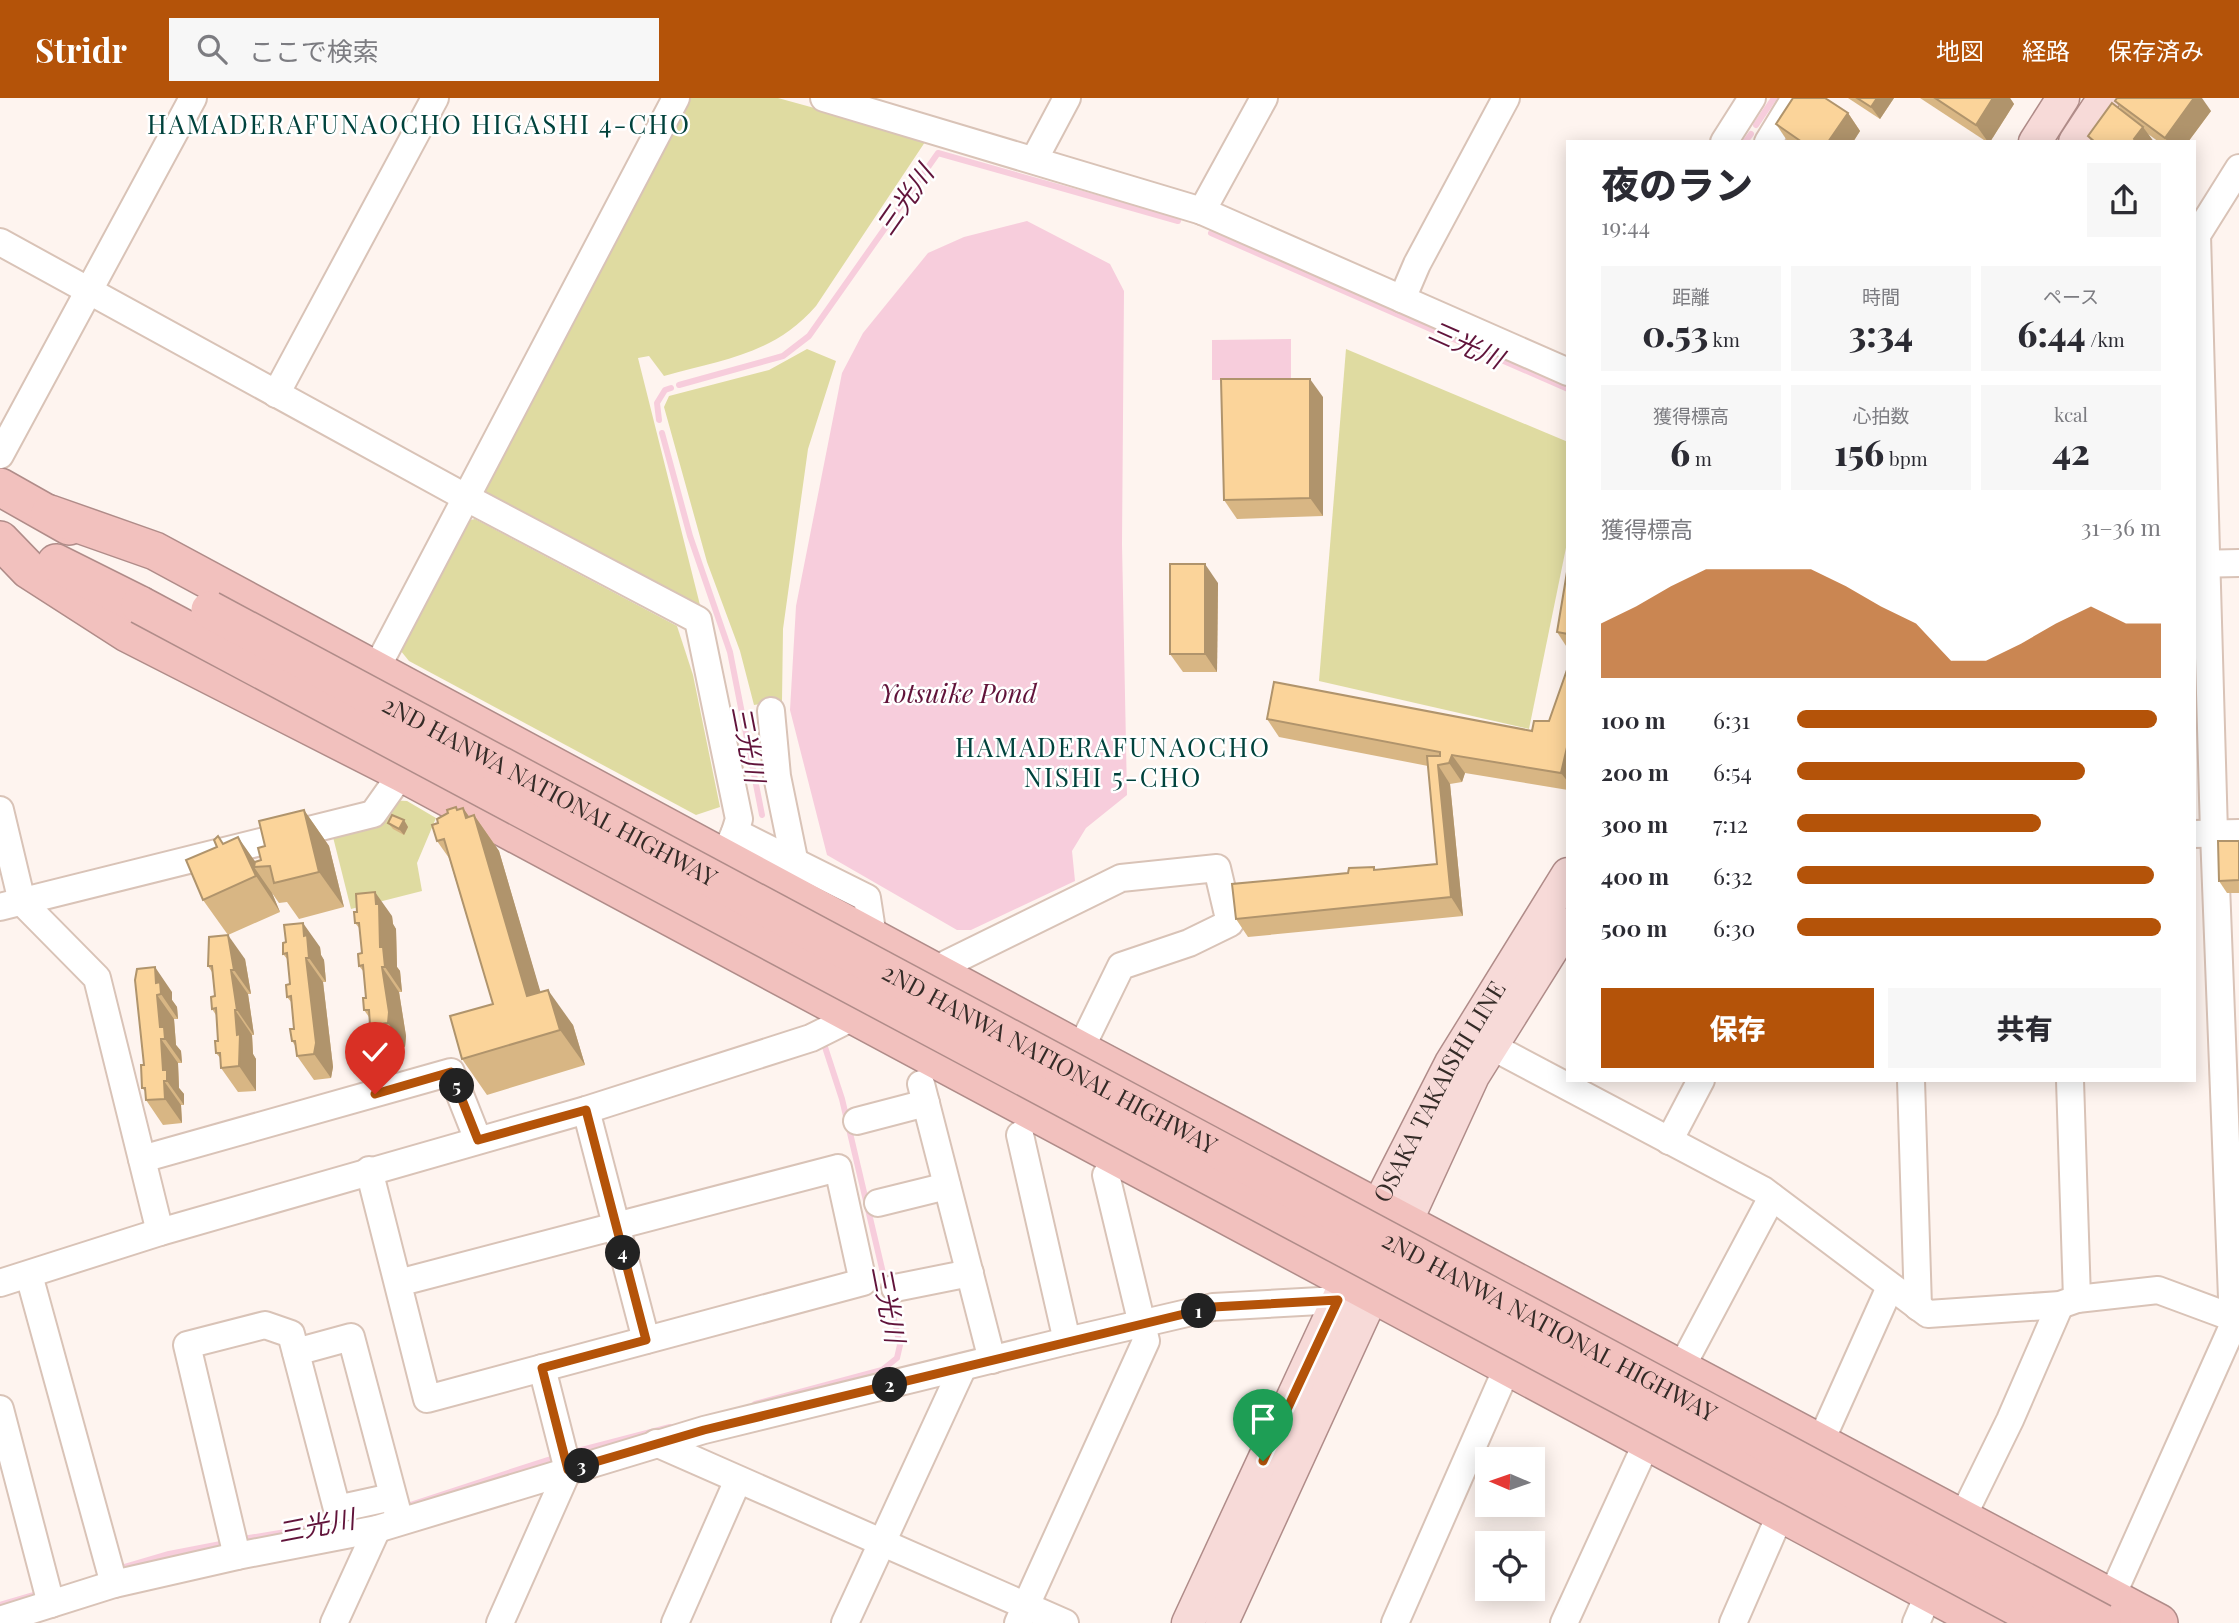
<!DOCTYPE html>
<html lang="ja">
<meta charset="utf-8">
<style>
body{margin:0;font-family:"Playfair Display","Noto Sans JP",serif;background:#f7f7f7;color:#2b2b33;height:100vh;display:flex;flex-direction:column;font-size:26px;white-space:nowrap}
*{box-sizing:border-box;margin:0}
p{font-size:23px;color:#7c7c81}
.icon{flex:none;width:38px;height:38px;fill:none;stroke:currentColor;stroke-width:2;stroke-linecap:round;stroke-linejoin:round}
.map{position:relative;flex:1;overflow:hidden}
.details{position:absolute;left:1566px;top:42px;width:630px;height:942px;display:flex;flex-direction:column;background:#fff;border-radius:0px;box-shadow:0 4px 18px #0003}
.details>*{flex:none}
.needle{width:46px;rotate:272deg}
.buttons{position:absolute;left:1475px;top:1349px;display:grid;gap:14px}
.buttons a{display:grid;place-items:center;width:70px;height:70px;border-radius:0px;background:#fff;box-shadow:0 4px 18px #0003;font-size:35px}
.pin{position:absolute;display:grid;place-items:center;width:60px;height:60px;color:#fff;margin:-72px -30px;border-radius:50% 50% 50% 0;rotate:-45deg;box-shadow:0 0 7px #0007}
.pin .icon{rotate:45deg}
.km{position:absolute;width:35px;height:35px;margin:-18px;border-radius:50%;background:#222;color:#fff;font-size:19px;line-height:35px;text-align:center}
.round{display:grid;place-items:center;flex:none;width:74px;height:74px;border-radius:0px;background:#f7f7f7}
.headline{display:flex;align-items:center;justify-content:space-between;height:119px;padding:0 35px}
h1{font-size:38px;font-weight:800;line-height:52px}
.metrics{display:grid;grid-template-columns:repeat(3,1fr);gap:10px;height:119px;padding:7px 35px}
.metrics div{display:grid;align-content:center;border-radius:0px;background:#f7f7f7;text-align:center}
.metrics b{font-size:35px;font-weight:800}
.metrics small{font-size:19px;font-weight:400}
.metrics p{font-size:19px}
.chart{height:196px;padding:14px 35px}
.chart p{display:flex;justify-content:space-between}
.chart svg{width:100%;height:126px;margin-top:7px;fill:#b45309;opacity:.7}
.action{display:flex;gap:14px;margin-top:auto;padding:14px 35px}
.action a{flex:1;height:80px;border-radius:0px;background:#b45309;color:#fff;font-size:28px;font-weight:800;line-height:80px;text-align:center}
.action a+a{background:#f7f7f7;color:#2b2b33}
ul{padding:0 35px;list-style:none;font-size:23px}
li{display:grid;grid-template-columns:112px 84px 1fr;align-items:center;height:52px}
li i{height:18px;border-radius:9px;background:#b45309}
header{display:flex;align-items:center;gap:42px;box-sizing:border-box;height:98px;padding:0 35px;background:#b45309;color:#fff}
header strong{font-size:33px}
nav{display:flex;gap:38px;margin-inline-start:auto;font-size:24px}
.search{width:490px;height:63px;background:#f7f7f7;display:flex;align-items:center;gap:18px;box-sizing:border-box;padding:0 24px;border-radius:0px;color:#7c7c81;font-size:26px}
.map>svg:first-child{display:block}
.green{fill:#dfdba1}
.water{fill:#f7cddc}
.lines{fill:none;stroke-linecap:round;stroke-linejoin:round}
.stream{stroke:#f7cddc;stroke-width:6}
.minor-casing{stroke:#d9c3b7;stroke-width:30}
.major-casing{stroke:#b08c89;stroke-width:35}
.highway-casing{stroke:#b08c89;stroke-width:40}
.minor{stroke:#fff;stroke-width:26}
.major{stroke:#f7dad8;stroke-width:32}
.highway{stroke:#f2c1be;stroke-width:37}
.highway-bridge-casing{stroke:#b08c89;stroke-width:40;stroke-linecap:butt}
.highway-bridge{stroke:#f2c1be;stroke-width:37}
.wall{fill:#d8b684}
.shaded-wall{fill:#b0946c}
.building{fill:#fbd49a;stroke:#b0946c;stroke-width:2}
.route-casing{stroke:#fff;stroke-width:14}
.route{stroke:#b45309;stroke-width:9}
.labels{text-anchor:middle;stroke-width:5;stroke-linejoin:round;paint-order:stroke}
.street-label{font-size:24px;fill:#342b27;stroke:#fff}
.neighbourhood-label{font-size:26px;letter-spacing:2px;fill:#00423c;stroke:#fff}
.water-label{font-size:26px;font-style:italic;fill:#61133a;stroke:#fff}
</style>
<header>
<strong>Stridr</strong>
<div class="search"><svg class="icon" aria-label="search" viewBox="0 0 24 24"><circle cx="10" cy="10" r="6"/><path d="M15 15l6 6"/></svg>ここで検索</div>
<nav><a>地図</a><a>経路</a><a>保存済み</a></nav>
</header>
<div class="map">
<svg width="2239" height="1525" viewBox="0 0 2239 1525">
<rect width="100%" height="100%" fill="#fef4ef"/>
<g class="green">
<path d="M688 0H778L927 41 816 208C773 257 724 261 664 278L649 258 638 260 701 511 486 396 483 385Z"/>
<path d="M807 251 836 263 808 351 783 531 782 603 754 607 740 553 707 464 664 309 669 298 769 272Z"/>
<path d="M1346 251 1568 344V440L1529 631 1319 583Z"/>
<path d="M475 421 677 528 693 577 720 709 696 717 409 563 396 547 461 424Z"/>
<path d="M388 702 407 703 436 720 417 765 422 793 351 811 332 735Z"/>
</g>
<g class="water">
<path d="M1027 123 1110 166 1124 193 1122 446 1127 697 1086 730 1072 753 1075 783 971 832H957L827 757 790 612 796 508 842 275 863 235 928 155 964 139Z"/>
<path d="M1291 241V282H1212V242Z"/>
</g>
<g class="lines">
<g class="stream">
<path d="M1756 27 1774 0"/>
<path d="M1745 44 1751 36"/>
<path d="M1211 135 1568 291"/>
<path d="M679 287 783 258 809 238 938 55 1178 123"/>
<path d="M659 322 657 305 665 292 671 290"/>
<path d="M662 335 690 438 730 554 762 717"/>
<path d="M755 1306 882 1272 897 1260 900 1247 842 1001 824 946"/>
<path d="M574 1354 670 1329"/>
<path d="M404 1409 557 1359"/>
<path d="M243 1441 333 1426"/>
<path d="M118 1471 169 1456 226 1445"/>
<path d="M0 1507 40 1495"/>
</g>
<g class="minor-casing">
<g id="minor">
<path d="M824 0 1202 113 1568 274"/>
<path d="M1724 44 1752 0"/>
<path d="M1768 44 1795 0"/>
<path d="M1034 62 1067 0"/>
<path d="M1202 113 1264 0"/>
<path d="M0 144 465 399 698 522 739 721 735 734"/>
<path d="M1402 201 1417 166 1506 0"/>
<path d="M276 296 435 0"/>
<path d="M0 357 193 0"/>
<path d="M2194 466 2239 465"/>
<path d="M375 573 676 0"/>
<path d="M771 613 777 678 794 761"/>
<path d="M0 712 22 804 97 880 160 1134"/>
<path d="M2194 736 2239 735"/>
<path d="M728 750 735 734 867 800 873 839"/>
<path d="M0 809 373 716 402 675"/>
<path d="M922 878 1121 780 1217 770 1230 825 1189 845 1121 868 1080 952"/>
<path d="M1491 948 1763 1092 1928 1216 2060 1207 2077 1201 2158 1192 2239 1222"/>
<path d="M1911 982 1918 1209"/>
<path d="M2070 982 2077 1201"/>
<path d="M921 986 992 1262"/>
<path d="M586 1012 646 1242"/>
<path d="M857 1023 926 1005"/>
<path d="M1020 1037 1067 1243"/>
<path d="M1669 1043 1701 982"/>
<path d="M142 1061 451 974 478 1042"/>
<path d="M369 1072 427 1301 863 1184 838 1070 398 1185"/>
<path d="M878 1105 947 1088"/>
<path d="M29 1177 114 1486"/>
<path d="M0 1185 160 1134 586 1012 811 940 865 913"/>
<path d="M895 1190 970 1175"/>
<path d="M296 1254 351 1239 398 1416"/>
<path d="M1680 1272 1772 1099"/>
<path d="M0 1311 51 1506"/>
<path d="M656 1345 1065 1525"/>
<path d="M1820 1345 1890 1189"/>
<path d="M1961 1422 2010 1322 2060 1207"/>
<path d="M237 1458 187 1247 265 1227 291 1236 337 1411 392 1399"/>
<path d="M2111 1500 2236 1221 2232 1200 2214 735 2197 137 2239 70"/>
<path d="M0 1522 114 1486 237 1458 377 1431 704 1332 1067 1243 1213 1209 1338 1202"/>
<path d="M334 1525 377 1431"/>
<path d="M500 1525 568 1372 542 1270"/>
<path d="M675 1525 738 1382"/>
<path d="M845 1525 963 1269"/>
<path d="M1018 1525 1146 1243 1106 1077"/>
<path d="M1395 1525 1508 1268"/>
<path d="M1564 1525 1648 1342"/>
<path d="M1733 1525 1781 1415"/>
<path d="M1916 1525 1929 1495"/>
</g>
</g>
<g class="major-casing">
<g id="major">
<path d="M2035 44 2063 0"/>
<path d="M2075 44 2104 0"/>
<path id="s1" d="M1188 1525 1338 1202 1377 1110 1451 965 1568 776"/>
<path d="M1222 1525 1473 978 1568 826"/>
</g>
</g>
<g class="highway-casing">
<g id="highway">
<path d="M0 389 69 428"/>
<path d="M50 416 155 453 1080 952 2159 1525"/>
<path d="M0 442 29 472 127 535 402 675 1986 1525"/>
<path d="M56 465 140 507"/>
</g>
</g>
<use href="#minor" class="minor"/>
<use href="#major" class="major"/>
<use href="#highway" class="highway"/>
<g class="highway-bridge-casing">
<g id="highway-bridge">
<path d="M140 507 2047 1525"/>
<path id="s2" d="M210 512 2102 1525"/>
</g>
</g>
<use href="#highway-bridge" class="highway-bridge"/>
</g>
<g class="wall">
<path d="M1848 0H1894L1880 21Z"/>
<path d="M1920 0H2010L2014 6 1990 44H1987Z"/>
<path d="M2115 3 2211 13 2188 44H2159L2148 36 2154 44H2092L2088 38 2123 14Z"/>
<path d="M1848 15 1860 33 1853 44H1788L1776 26Z"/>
<path d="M1323 299V418L1237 421 1224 402Z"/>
<path d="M1568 468V551L1557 534Z"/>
<path d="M1218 485 1217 574H1183L1170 556Z"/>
<path d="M1568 569V692L1465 675 1462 684 1450 686 1463 818 1248 839 1236 821 1348 775 1374 769 1376 772 1437 766 1428 668 1279 639 1267 621 1532 633 1549 623Z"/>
<path d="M456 709 458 712 463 710 469 719 474 717 499 753 540 894 573 927 585 967 487 997 462 961 493 906 449 760 437 743 438 725 448 715Z"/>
<path d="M304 712 329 748 344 809 299 821 287 804 279 805 272 795 280 814 228 837 203 802 223 746 255 763 261 762 265 748Z"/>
<path d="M404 722 408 729 404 737 393 731 388 725Z"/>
<path d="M2239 743V795H2227L2219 783Z"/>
<path d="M392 818 393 826 396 831 397 869 400 873 402 894H399L406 938 405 949 387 951 370 927 369 919 364 912 366 900 364 874 359 868 362 855 360 831 355 825Z"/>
<path d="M286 844 320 849 321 857 324 862 326 884H323L333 969 331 980 314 982 297 958 296 949 292 943 294 931 292 905 287 899 290 886 288 862 283 856Z"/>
<path d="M245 861 251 896H248L254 937H252L253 956 256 961V993L238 994 221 970V961L216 955 218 943 216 917 212 911 215 898 212 874 208 868Z"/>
<path d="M135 882 172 894V902L177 909 178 921H174L176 947 181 953 182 965H178L179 990 184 996V1007H181L182 1025 163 1027 146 1002V994L142 990 144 967Z"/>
</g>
<g class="shaded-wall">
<path d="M1877 0H1894L1880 21 1871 9Z"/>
<path d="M1993 0H2010L2014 6 1990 44H1988L1976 27Z"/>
<path d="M2194 0H2202L2211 13 2188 44H2168L2165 40Z"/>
<path d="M1848 15 1860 33 1853 44H1828Z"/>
<path d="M2143 29 2154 44H2136L2134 41Z"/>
<path d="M1310 281 1323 299V418L1310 400Z"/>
<path d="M1205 466 1218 485 1217 574 1205 556Z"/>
<path d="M1568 645V684L1561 675Z"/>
<path d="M1452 657 1465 675 1462 684 1449 665Z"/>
<path d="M1438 667 1450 686 1463 818 1451 799Z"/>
<path d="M463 710 478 731 474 717 499 753 552 933 527 898Z"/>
<path d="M304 712 329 748 344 809 319 774Z"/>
<path d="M404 722 408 729 404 737 399 731Z"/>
<path d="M238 739 259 769H254L272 795 280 814 256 778Z"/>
<path d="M375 794 392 818 393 826 396 831 397 869 400 873 402 894 385 869 380 849Z"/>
<path d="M303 825 320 849 321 857 324 862 326 884 309 860 304 838Z"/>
<path d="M228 837 245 861 251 896 234 872Z"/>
<path d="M306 860 323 884 333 969 331 980 314 956Z"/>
<path d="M155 869 172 894V902L177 909 178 921 161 896 156 885Z"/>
<path d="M382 869 399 894 406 938 405 949 388 925Z"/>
<path d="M231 872 248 896 254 937 237 912Z"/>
<path d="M548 892 573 927 585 967 560 932Z"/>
<path d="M157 897 174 921 176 947 181 953 182 965 165 941 160 929Z"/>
<path d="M235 912 252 937 253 956 256 961V993L239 968Z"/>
<path d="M161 941 178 965 179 990 184 996V1007L167 983 163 972Z"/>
<path d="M164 983 181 1007 182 1025 165 1001Z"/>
</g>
<g class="building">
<path d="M1793 0H1825L1848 15 1828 44H1802L1776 26Z"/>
<path d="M1857 0H1877L1871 9Z"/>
<path d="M1935 0H1993L1976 27Z"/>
<path d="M2117 0H2194L2165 40 2115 3Z"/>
<path d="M2112 5 2143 29 2134 41 2137 44H2095L2088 38Z"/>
<path d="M1221 281H1310V400L1224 402Z"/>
<rect x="1170" y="466" width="35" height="90"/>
<path d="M1568 468V536L1557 534Z"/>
<path d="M1568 569V645L1561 675 1452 657 1449 665 1438 667 1451 799 1236 821 1232 786 1348 775 1349 770 1374 769V772L1437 766 1427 658H1440V654L1267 621 1274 584 1532 633 1534 623H1549Z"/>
<path d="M456 709 457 712 463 710 466 720 474 717 527 898 548 892 560 932 462 961 450 918 493 906 444 741 437 743 432 727 438 725 437 721 448 715 447 712Z"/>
<path d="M304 712 319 774 274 785 270 768 254 769 255 764 261 762 258 750 265 748 259 723Z"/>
<path d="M392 717 404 722 399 731 388 725Z"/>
<path d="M218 738 223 746 238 739 256 778 203 802 186 762 217 749 214 742Z"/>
<path d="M2218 743H2239V782L2219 783Z"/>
<path d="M375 794 376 806H379L380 849H383L385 869H382L389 914 388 925 370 927 369 912H364L363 900H366L363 867 359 868 358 856 362 855 359 825H355L354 814H357L356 796Z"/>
<path d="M303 825 304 838 307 837 309 860H306L316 945 314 956 297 958 295 943H292L290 931H294L291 898 287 899 286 887 290 886 287 855 283 856V845L286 844 284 827Z"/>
<path d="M228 837 234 872H231L237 912H235L237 937 240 936 239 968 221 970 220 955H216L215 943H218L216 910 212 911 211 899 215 898 212 868H208L209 839Z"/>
<path d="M155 869 156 885 160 884 161 896 157 897 160 929H164L165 941H161L163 972H167V983H164L165 1001 146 1002 145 990H142L141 967H144L135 882 137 871Z"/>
</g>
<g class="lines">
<g class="route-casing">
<path id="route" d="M375 996 451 974 478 1042 586 1012 646 1242 542 1270 568 1372 704 1332 1213 1209 1338 1202 1263 1363"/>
</g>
<use href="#route" class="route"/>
</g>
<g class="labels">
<g class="street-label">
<text dy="8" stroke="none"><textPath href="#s2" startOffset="385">2ND HANWA NATIONAL HIGHWAY</textPath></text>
<text dy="8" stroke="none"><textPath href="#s2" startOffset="952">2ND HANWA NATIONAL HIGHWAY</textPath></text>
<text dy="8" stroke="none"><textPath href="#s1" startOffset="588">OSAKA TAKAISHI LINE</textPath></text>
<text dy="8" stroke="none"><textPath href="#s2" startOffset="1519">2ND HANWA NATIONAL HIGHWAY</textPath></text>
</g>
<g class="neighbourhood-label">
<text x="419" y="36">HAMADERAFUNAOCHO HIGASHI 4-CHO</text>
<text x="1113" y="659">HAMADERAFUNAOCHO<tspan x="1113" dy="30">NISHI 5-CHO</tspan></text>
</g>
<g class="water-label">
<text transform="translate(905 102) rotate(-55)" y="9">三光川</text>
<text transform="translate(1466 247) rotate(24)" y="9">三光川</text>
<text x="958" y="605">Yotsuike Pond</text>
<text transform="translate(748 646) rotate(79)" y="9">三光川</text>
<text transform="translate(888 1206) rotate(79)" y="9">三光川</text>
<text transform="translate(316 1428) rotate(-11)" y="9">三光川</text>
</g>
</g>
</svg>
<div class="buttons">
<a><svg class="needle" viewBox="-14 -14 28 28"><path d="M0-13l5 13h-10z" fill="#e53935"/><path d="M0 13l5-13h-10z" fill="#7c7c81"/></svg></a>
<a><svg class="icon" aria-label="locate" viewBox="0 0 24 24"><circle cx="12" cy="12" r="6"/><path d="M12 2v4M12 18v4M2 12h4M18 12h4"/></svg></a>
</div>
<div class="pin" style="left:1263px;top:1363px;background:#1e9e55"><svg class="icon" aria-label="arrive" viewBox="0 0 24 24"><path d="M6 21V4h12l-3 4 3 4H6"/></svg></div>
<div class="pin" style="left:375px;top:996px;background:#d93025"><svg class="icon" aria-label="check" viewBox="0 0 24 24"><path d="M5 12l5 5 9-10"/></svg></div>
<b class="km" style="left:1199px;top:1213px">1</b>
<b class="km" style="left:890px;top:1287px">2</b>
<b class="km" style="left:582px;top:1368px">3</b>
<b class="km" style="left:623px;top:1155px">4</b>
<b class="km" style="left:457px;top:988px">5</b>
<section class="details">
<div class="headline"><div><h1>夜のラン</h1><p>19:44</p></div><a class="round"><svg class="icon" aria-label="share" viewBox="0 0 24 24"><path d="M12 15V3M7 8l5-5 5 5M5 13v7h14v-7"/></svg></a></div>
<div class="metrics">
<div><p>距離</p><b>0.53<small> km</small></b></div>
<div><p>時間</p><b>3:34</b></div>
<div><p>ペース</p><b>6:44<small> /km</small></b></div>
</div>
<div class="metrics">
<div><p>獲得標高</p><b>6<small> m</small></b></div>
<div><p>心拍数</p><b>156<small> bpm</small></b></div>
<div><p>kcal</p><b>42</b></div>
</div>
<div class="chart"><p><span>獲得標高</span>31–36 m</p>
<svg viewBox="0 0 160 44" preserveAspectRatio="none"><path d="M0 44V25L10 19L20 12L30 6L40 6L50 6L60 6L70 12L80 19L90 25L100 38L110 38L120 32L130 25L140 19L150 25L160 25V44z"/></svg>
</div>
<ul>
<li><b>100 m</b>6:31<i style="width:99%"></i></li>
<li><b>200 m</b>6:54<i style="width:79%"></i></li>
<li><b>300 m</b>7:12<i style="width:67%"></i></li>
<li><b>400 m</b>6:32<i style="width:98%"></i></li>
<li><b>500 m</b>6:30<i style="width:100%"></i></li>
</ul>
<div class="action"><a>保存</a><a>共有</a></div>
</section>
</div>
